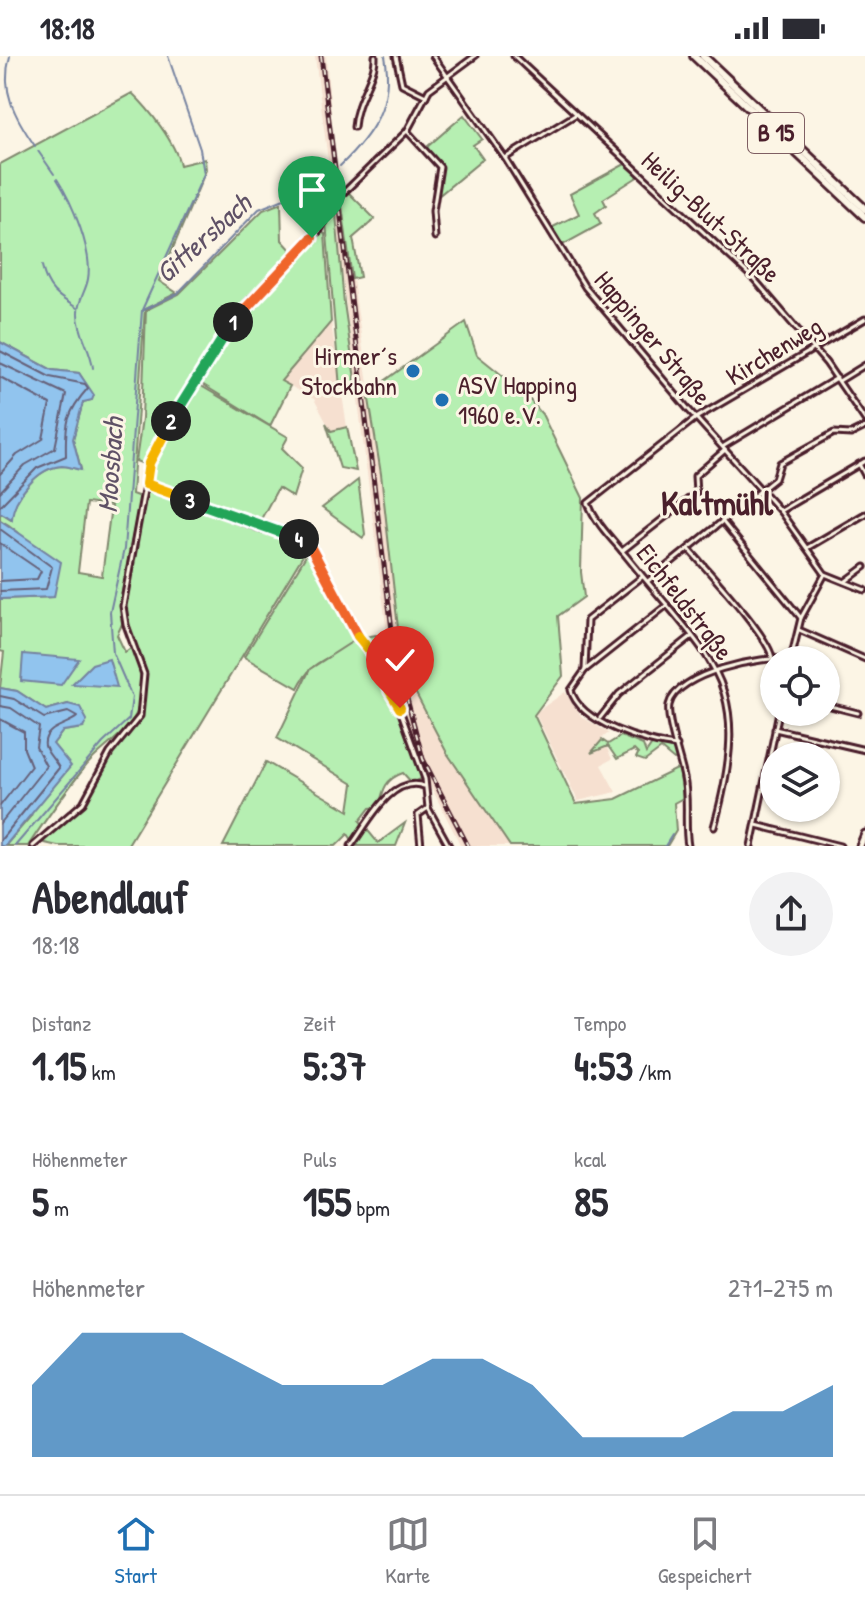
<!DOCTYPE html>
<html lang="de">
<meta charset="utf-8">
<style>
body{margin:0;font-family:"Patrick Hand",sans-serif;background:#f2f2f3;color:#2b2b33;height:100vh;display:flex;flex-direction:column;font-size:30px;white-space:nowrap}
*{box-sizing:border-box;margin:0}
p{font-size:26px;color:#7c7c81}
.icon{flex:none;width:44px;height:44px;fill:none;stroke:currentColor;stroke-width:2;stroke-linecap:round;stroke-linejoin:round}
.map{position:relative;height:790px;overflow:hidden}
.drawer{display:flex;flex-direction:column;background:#fff;flex:1}
.drawer>*{flex:none}
.buttons{position:absolute;left:760px;top:590px;display:grid;gap:16px}
.buttons a{display:grid;place-items:center;width:80px;height:80px;border-radius:50%;background:#fff;box-shadow:0 2px 6px #0004;font-size:40px}
.pin{position:absolute;display:grid;place-items:center;width:68px;height:68px;color:#fff;margin:-82px -34px;border-radius:50% 50% 50% 0;rotate:-45deg;box-shadow:0 0 8px #0007}
.pin .icon{rotate:45deg}
.km{position:absolute;width:40px;height:40px;margin:-20px;border-radius:50%;background:#222;color:#fff;font-size:22px;line-height:40px;text-align:center}
.round{display:grid;place-items:center;flex:none;width:84px;height:84px;border-radius:42px;background:#f2f2f3}
.overview{display:flex;align-items:center;justify-content:space-between;height:136px;padding:0 32px}
h1{font-size:44px;font-weight:700;line-height:60px}
.metrics{display:grid;grid-template-columns:repeat(3,1fr);gap:12px;height:136px;padding:8px 32px}
.metrics div{display:grid;align-content:center}
.metrics b{font-size:40px;font-weight:700}
.metrics small{font-size:22px;font-weight:400}
.metrics p{font-size:22px}
.chart{height:224px;padding:16px 32px}
.chart p{display:flex;justify-content:space-between}
.chart svg{width:100%;height:144px;margin-top:8px;fill:#1f6fb2;opacity:.7}
.status{display:flex;justify-content:space-between;align-items:center;height:56px;padding:0 40px;background:#fff;direction:ltr}
.status svg{height:22px;fill:currentColor}
.menu{display:flex;justify-content:space-around;align-items:center;height:112px;border-top:2px solid #e1e1e2;background:#fff;font-size:22px;color:#7c7c81}
.menu a{display:grid;justify-items:center;gap:4px}
.menu .selected{color:#1f6fb2}
.map>svg:first-child{display:block}
.built{fill:#f6e0d0}
.green{fill:#b6efb2;stroke:#80876e;stroke-width:2;fill-rule:evenodd}
.water{fill:#91c4ee;stroke:#7582a0;stroke-width:2}
.lines{fill:none;stroke-linecap:round;stroke-linejoin:round}
.shore{stroke:#666179;stroke-width:2}
.stream{stroke:#7582a0;stroke-width:2}
.street-casing{stroke:#4a1f2b;stroke-width:9}
.secondary-casing{stroke:#4a1f2b;stroke-width:11}
.primary-casing{stroke:#4a1f2b;stroke-width:12}
.street{stroke:#fcf5e5;stroke-width:3}
.secondary{stroke:#fcf5e5;stroke-width:5}
.primary{stroke:#fcf5e5;stroke-width:6}
.rail-casing{stroke:#4a1f2b;stroke-width:5}
.rail{stroke:#fcf5e5;stroke-width:2;stroke-dasharray:6;stroke-linecap:butt}
.split-1-casing{stroke:#fff;stroke-width:16}
.split-2-casing{stroke:#fff;stroke-width:16}
.split-3-casing{stroke:#fff;stroke-width:16}
.split-4-casing{stroke:#fff;stroke-width:16}
.split-5-casing{stroke:#fff;stroke-width:16}
.split-6-casing{stroke:#fff;stroke-width:16}
.split-1{stroke:#f0652b;stroke-width:10}
.split-2{stroke:#22a559;stroke-width:10}
.split-3{stroke:#f5b400;stroke-width:10}
.split-4{stroke:#22a559;stroke-width:10}
.split-5{stroke:#f0652b;stroke-width:10}
.split-6{stroke:#f5b400;stroke-width:10}
.poi-dot{fill:#1f6fb2;stroke:#fcf5e5;stroke-width:3}
.labels{text-anchor:middle;stroke-width:6;stroke-linejoin:round;paint-order:stroke}
.shield{fill:#fcf5e5;stroke:#7f5f63;stroke-width:2}
.shield-label{font-size:24px;font-weight:bold;fill:#4a1f2b}
.street-label{font-size:26px;fill:#4a1f2b;stroke:#fcf5e5}
.poi-label{font-size:26px;fill:#4a1f2b;stroke:#fcf5e5;text-anchor:end}
.water-label{font-size:28px;font-style:italic;fill:#5f5166;stroke:#fcf5e5}
.district-label{font-size:34px;font-weight:bold;fill:#4a1f2b;stroke:#fcf5e5}
</style>
<div class="status"><b>18:18</b><svg viewBox="0 0 49 12"><path d="M0 12V9h3v3zM5 12V6h3v6zM10 12V3h3v9zM15 12V0h3v12zM26 1h20v11H26zM47 4h2v5h-2z"/></svg></div>
<div class="map">
<svg width="865" height="790" viewBox="0 0 865 790">
<rect width="100%" height="100%" fill="#fcf5e5"/>
<filter id="ink" filterUnits="userSpaceOnUse"><feTurbulence type="fractalNoise" baseFrequency=".0125" numOctaves="2"/><feDisplacementMap in="SourceGraphic" scale="16" xChannelSelector="R" yChannelSelector="G"/><feConvolveMatrix kernelMatrix="1 2 1 2 8 2 1 2 1" color-interpolation-filters="sRGB"/></filter>
<g filter="url(#ink)">
<g class="built">
<path d="M315 0H326L334 93 381 418 447 697 510 790H461L429 727 399 641 387 577Z"/>
<path d="M331 266 347 371 331 375 314 343 281 325Z"/>
<path d="M565 636 582 661 609 677 602 682 612 703 601 709 616 736 578 745 535 657Z"/>
</g>
<g class="green">
<path d="M132 37C149 53 175 86 180 109L205 103 206 114 159 225 177 237 145 253 132 438 140 441 120 546 123 566 117 579 125 596 132 591C138 608 146 633 139 651 131 676 103 690 86 710 65 736 46 763 28 790H5L31 760 53 688 63 675 83 672 68 648 46 654 17 635 0 632 4 596 0 595V543L54 541C40 508 32 480 0 464V456L11 463C13 442 38 411 62 410 68 410 75 413 81 413L73 383 83 346 92 344 93 339 79 317 52 314 0 286V108ZM86 447 111 450 102 520 78 516Z"/>
<path d="M464 59 482 83 473 89 483 103 437 141 441 110 427 91Z"/>
<path d="M625 108 639 120 603 143 606 149 595 157 601 168 561 190 551 172 579 158 570 138Z"/>
<path d="M348 136 375 163 353 182 360 221 352 223 341 142Z"/>
<path d="M281 147 282 184 293 196C239 252 175 336 146 409L136 405 142 362 146 254 179 238 263 154Z"/>
<path d="M335 147 344 247 356 330 340 332 326 166Z"/>
<path d="M321 176 325 178 331 266 281 325 290 330 270 370 197 325 247 250Z"/>
<path d="M466 266 477 299 523 336 542 358 583 442 581 516 584 541 558 560 563 620 534 659 576 748 616 743 679 712 683 742 674 747 676 775 667 790H510L447 697 414 634 399 581 381 418 368 337Z"/>
<path d="M196 327 288 381 282 392 302 412 293 441 278 432 260 465 150 424C145 397 182 350 196 327Z"/>
<path d="M326 367 331 375 347 371 356 415 340 412Z"/>
<path d="M358 424 365 478 363 482 322 452Z"/>
<path d="M148 432 256 475 304 487 305 496 127 790H58L40 786 88 744 111 697 134 672 143 653 146 621 124 552Z"/>
<path d="M310 493 356 580C337 607 317 594 298 632L244 601Z"/>
<path d="M376 579 387 600 383 620 423 722 412 727 403 717C385 723 383 734 379 751L370 752 360 765 378 787 405 767 396 790H356L348 778 336 790H223L266 706 349 755 353 728 277 682 310 613 358 582Z"/>
<path d="M621 680 643 689 646 697 653 687 677 695 678 703 674 704 661 693 645 705 636 702 638 698 634 694 617 703 608 690 591 697 602 684 608 688Z"/>
</g>
<g class="water">
<path d="M0 286 52 314 79 317 94 339 92 344 83 346 73 383 81 414C75 413 68 410 62 410 38 411 13 442 12 463L0 456Z"/>
<path d="M0 464 61 506 54 541 0 543Z"/>
<path d="M23 598 79 603 61 629 21 625Z"/>
<path d="M109 603 117 631 72 628 92 608Z"/>
<path d="M0 632 17 635 46 654 68 648 80 651 87 664 83 672 63 675 53 688 71 710 5 790H0Z"/>
</g>
<g class="lines">
<g class="shore">
<path d="M0 295 50 321 85 328 88 332C67 356 65 367 66 400L37 412 0 450"/>
<path d="M0 307 66 338 55 392 25 409 0 436"/>
<path d="M0 321 50 348 43 383 17 399 0 418"/>
<path d="M0 473 52 511 46 533 0 535"/>
<path d="M0 487 41 515 37 523 0 525"/>
<path d="M0 640 14 643 44 662 68 656 77 661C69 669 42 671 45 690 47 698 56 705 59 712L0 785"/>
<path d="M0 650 11 652 39 671 36 691 46 710 0 768"/>
<path d="M0 663 24 676V693L31 710 0 750"/>
</g>
<g class="stream">
<path d="M10 0C0 35 15 61 35 90"/>
<path d="M38 95 54 118"/>
<path d="M340 110C373 78 394 48 385 0"/>
<path d="M57 123C72 146 93 195 88 223 86 235 77 246 78 258 78 277 91 293 93 312"/>
<path d="M42 210C47 234 57 240 77 252"/>
<path d="M143 254 177 238 259 153 309 133 328 112"/>
<path d="M15 790 103 687 129 663 132 641 113 597 110 556 124 493 142 254 204 118 200 93 168 0"/>
<path d="M665 790 672 779"/>
</g>
<g class="street-casing">
<g id="street">
<path d="M396 0 402 28 426 40"/>
<path d="M433 0 505 102 585 231 688 353 780 455 825 518 865 534"/>
<path d="M514 0 755 224 826 307 865 364"/>
<path d="M354 71C356 42 376 21 375 0"/>
<path d="M407 75 440 111 433 155 435 181"/>
<path d="M505 102 575 59"/>
<path d="M839 325 865 309"/>
<path d="M724 390 837 322"/>
<path d="M859 408 865 419"/>
<path d="M146 428 301 483 310 490 358 579 386 615 425 723 428 752 449 790"/>
<path d="M780 455 865 405"/>
<path d="M722 465 801 562"/>
<path d="M807 492 865 458"/>
<path d="M689 493C705 512 772 583 772 603"/>
<path d="M622 495 696 437 695 420 725 394"/>
<path d="M648 525 775 423 780 407 834 377 851 378 865 371"/>
<path d="M846 525 865 511"/>
<path d="M667 549 585 614 571 634C579 667 647 687 677 690"/>
<path d="M799 574 865 603"/>
<path d="M791 603 801 562 825 518"/>
<path d="M585 614 587 564 642 521"/>
<path d="M826 649 858 657"/>
<path d="M600 662 619 638 692 580"/>
<path d="M775 673 865 694"/>
<path d="M756 769 840 790"/>
<path d="M714 771C755 624 713 608 627 501 613 484 596 468 588 447L696 362 865 263"/>
<path d="M33 790 83 747 110 697 140 660 144 618 126 569 123 550 149 407 161 380 225 278 249 245 320 174 332 148 407 75 429 34 475 0"/>
<path d="M351 790C368 768 391 718 424 730"/>
<path d="M421 790 418 759 428 752"/>
<path d="M688 790C684 767 689 744 684 722 681 705 666 664 669 649 676 617 763 599 791 603"/>
<path d="M751 790 779 656"/>
</g>
</g>
<g class="secondary-casing">
<path id="secondary" d="M860 790 865 778"/>
</g>
<g class="primary-casing">
<g id="primary">
<path d="M694 0 865 161"/>
<path d="M703 0 865 153"/>
</g>
</g>
<use href="#street" class="street"/>
<use href="#secondary" class="secondary"/>
<use href="#primary" class="primary"/>
<g class="rail-casing">
<path id="rail" d="M321 0 395 598 423 703 468 790"/>
</g>
<use href="#rail" class="rail"/>
</g>
</g>
<g class="lines" filter="url(#ink)">
<g class="split-1-casing">
<path id="split-1" d="M233 266 312 182"/>
</g>
<g class="split-2-casing">
<path id="split-2" d="M171 365 233 266"/>
</g>
<g class="split-3-casing">
<path id="split-3" d="M171 365 149 407 146 428 190 444"/>
</g>
<g class="split-4-casing">
<path id="split-4" d="M190 444 299 483"/>
</g>
<g class="split-5-casing">
<path id="split-5" d="M299 483 310 490 358 580"/>
</g>
<g class="split-6-casing">
<path id="split-6" d="M358 580 386 615 390 635 400 652"/>
</g>
<use href="#split-1" class="split-1"/>
<use href="#split-2" class="split-2"/>
<use href="#split-3" class="split-3"/>
<use href="#split-4" class="split-4"/>
<use href="#split-5" class="split-5"/>
<use href="#split-6" class="split-6"/>
</g>
<g class="poi-dot">
<circle cx="413" cy="315" r="8"/>
<circle cx="442" cy="344" r="8"/>
</g>
<g class="labels">
<rect class="shield" x="748" y="57" width="56" height="40" rx="6"/>
<g class="shield-label">
<text x="776" y="85">B 15</text>
</g>
<g class="street-label">
<text transform="translate(711 161) rotate(43)" y="9">Heilig-Blut-Straße</text>
<text transform="translate(653 282) rotate(50)" y="9">Happinger Straße</text>
<text transform="translate(774 295) rotate(-31)" y="9">Kirchenweg</text>
<text transform="translate(685 546) rotate(52)" y="9">Eichfeldstraße</text>
</g>
<g class="poi-label">
<text x="397" y="309">Hirmer´s<tspan x="397" dy="30">Stockbahn</tspan></text>
<text x="458" y="338" text-anchor="start">ASV Happing<tspan x="458" dy="30">1960 e.V.</tspan></text>
</g>
<g class="water-label">
<text transform="translate(203 182) rotate(-42)" y="10">Gittersbach</text>
<text transform="translate(110 409) rotate(-86)" y="10">Moosbach</text>
</g>
<g class="district-label">
<text x="717" y="459">Kaltmühl</text>
</g>
</g>
</svg>
<div class="buttons">
<a><svg class="icon" aria-label="locate" viewBox="0 0 24 24"><circle cx="12" cy="12" r="6"/><path d="M12 2v4M12 18v4M2 12h4M18 12h4"/></svg></a>
<a><svg class="icon" aria-label="layers" viewBox="0 0 24 24"><path d="M12 4l9 5-9 5-9-5zM3 14l9 5 9-5"/></svg></a>
</div>
<div class="pin" style="left:312px;top:182px;background:#1e9e55"><svg class="icon" aria-label="arrive" viewBox="0 0 24 24"><path d="M6 21V4h12l-3 4 3 4H6"/></svg></div>
<div class="pin" style="left:400px;top:652px;background:#d93025"><svg class="icon" aria-label="check" viewBox="0 0 24 24"><path d="M5 12l5 5 9-10"/></svg></div>
<b class="km" style="left:233px;top:266px">1</b>
<b class="km" style="left:171px;top:365px">2</b>
<b class="km" style="left:190px;top:444px">3</b>
<b class="km" style="left:299px;top:483px">4</b>
</div>
<section class="drawer">
<div class="overview"><div><h1>Abendlauf</h1><p>18:18</p></div><a class="round"><svg class="icon" aria-label="share" viewBox="0 0 24 24"><path d="M12 15V3M7 8l5-5 5 5M5 13v7h14v-7"/></svg></a></div>
<div class="metrics">
<div><p>Distanz</p><b>1.15<small> km</small></b></div>
<div><p>Zeit</p><b>5:37</b></div>
<div><p>Tempo</p><b>4:53<small> /km</small></b></div>
</div>
<div class="metrics">
<div><p>Höhenmeter</p><b>5<small> m</small></b></div>
<div><p>Puls</p><b>155<small> bpm</small></b></div>
<div><p>kcal</p><b>85</b></div>
</div>
<div class="chart"><p><span>Höhenmeter</span>271–275 m</p>
<svg viewBox="0 0 160 44" preserveAspectRatio="none"><path d="M0 44V22L10 6L20 6L30 6L40 14L50 22L60 22L70 22L80 14L90 14L100 22L110 38L120 38L130 38L140 30L150 30L160 22V44z"/></svg>
</div>
</section>
<nav class="menu">
<a class="selected"><svg class="icon" aria-label="home" viewBox="0 0 24 24"><path d="M3 11l9-7 9 7M6 9v11h12V9"/></svg>Start</a>
<a><svg class="icon" aria-label="map" viewBox="0 0 24 24"><path d="M3 6l6-2 6 2 6-2v14l-6 2-6-2-6 2zM9 4v14M15 6v14"/></svg>Karte</a>
<a><svg class="icon" aria-label="saved" viewBox="0 0 24 24"><path d="M7 4h10v16l-5-4-5 4z"/></svg>Gespeichert</a>
</nav>
